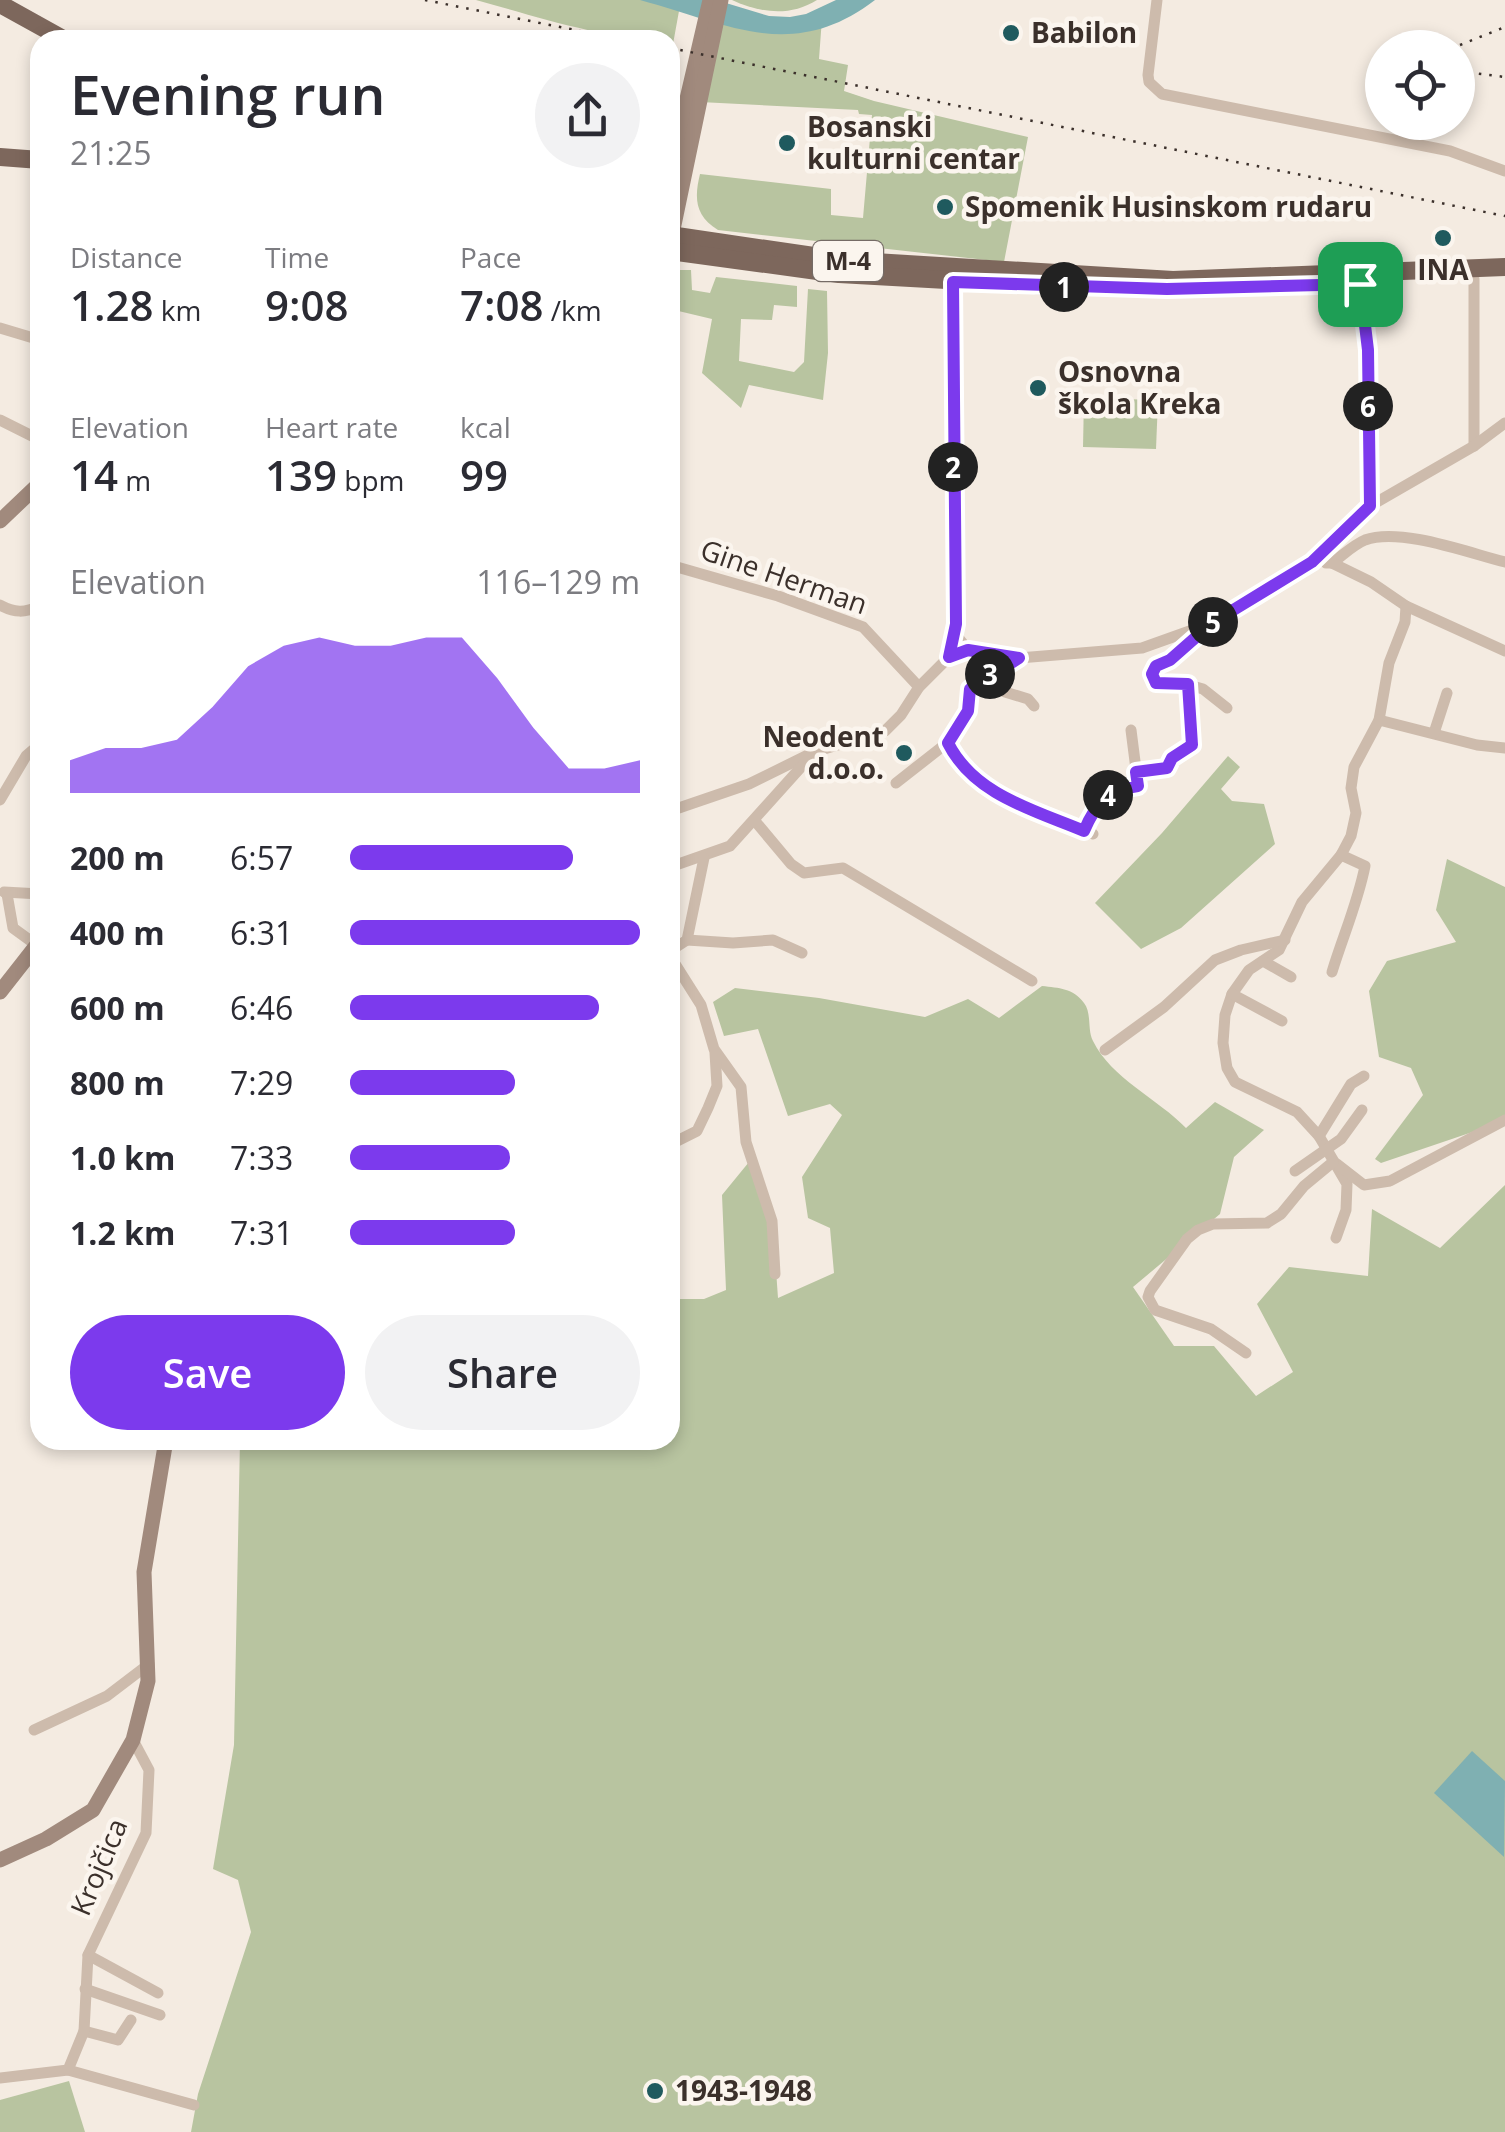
<!DOCTYPE html>
<meta charset="utf-8">
<style>
body{margin:0;font-family:"Open Sans",sans-serif;background:#f2f2f3;color:#2b2b33;height:100vh;display:flex;flex-direction:column;font-size:38px;white-space:nowrap}
*{box-sizing:border-box;margin:0}
p{font-size:32px;color:#7c7c81}
.icon{flex:none;width:55px;height:55px;fill:none;stroke:currentColor;stroke-width:2;stroke-linecap:round;stroke-linejoin:round}
.map{position:relative;flex:1;overflow:hidden}
.panel{position:absolute;left:30px;top:30px;width:650px;height:1420px;display:flex;flex-direction:column;background:#fff;border-radius:30px;box-shadow:0 5px 15px #0003}
.panel>*{flex:none}
.buttons{position:absolute;left:1365px;top:30px;display:grid;gap:20px}
.buttons a{display:grid;place-items:center;width:110px;height:110px;border-radius:50%;background:#fff;box-shadow:0 5px 15px #0003;font-size:50px}
.pin{position:absolute;display:grid;place-items:center;width:85px;height:85px;color:#fff;margin:-42px;border-radius:20px;box-shadow:0 5px 15px #0006}
.km{position:absolute;width:50px;height:50px;margin:-25px;border-radius:50%;background:#222;color:#fff;font-size:28px;line-height:50px;text-align:center}
.round{display:grid;place-items:center;flex:none;width:105px;height:105px;border-radius:52px;background:#f2f2f3}
.headline{display:flex;align-items:center;justify-content:space-between;height:170px;padding:0 40px}
h1{font-size:55px;font-weight:600;line-height:75px}
.figures{display:grid;grid-template-columns:repeat(3,1fr);gap:15px;height:170px;padding:10px 40px}
.figures div{display:grid;align-content:center}
.figures b{font-size:42px;font-weight:600}
.figures small{font-size:28px;font-weight:400}
.figures p{font-size:28px}
.chart{height:280px;padding:20px 40px}
.chart p{display:flex;justify-content:space-between}
.chart svg{width:100%;height:180px;margin-top:10px;fill:#7c3aed;opacity:.7}
.button{display:flex;gap:20px;margin-top:auto;padding:20px 40px}
.button a{flex:1;height:115px;border-radius:60px;background:#7c3aed;color:#fff;font-size:40px;font-weight:600;line-height:115px;text-align:center}
.button a+a{background:#f2f2f3;color:#2b2b33}
ul{padding:0 40px;list-style:none;font-size:32px}
li{display:grid;grid-template-columns:160px 120px 1fr;align-items:center;height:75px}
li i{height:25px;border-radius:12px;background:#7c3aed}
.map>svg:first-child{display:block}
.green{fill:#b8c4a0}
.water{fill:#7fb0b2}
.lines{fill:none;stroke-linecap:round;stroke-linejoin:round}
.minor{stroke:#cdbbac;stroke-width:11}
.secondary{stroke:#a18a7d;stroke-width:15}
.primary{stroke:#7d675c;stroke-width:18}
.rail{stroke:#3b302b;stroke-width:2.5;stroke-dasharray:2.5 8;stroke-linecap:butt}
.route-casing{stroke:#fff;stroke-width:20}
.route{stroke:#7c3aed;stroke-width:12}
.poi-dot{fill:#1f5a5e;stroke:#fbf5ee;stroke-width:4}
.labels{text-anchor:middle;stroke-width:9;stroke-linejoin:round;paint-order:stroke}
.shield{fill:#fbf5ee;stroke:#756b66;stroke-width:2.5}
.shield-label{font-size:25px;font-weight:bold;fill:#3b302b}
.poi-label{font-size:28px;font-weight:bold;fill:#3b302b;stroke:#fbf5ee;text-anchor:start}
.street-label{font-size:28px;fill:#3b302b;stroke:#fbf5ee}
</style>
<div class="map">
<svg width="1505" height="2132" viewBox="0 0 1505 2132">
<rect width="100%" height="100%" fill="#f4ebe1"/>
<g class="green">
<path d="M476 0H681L673 44 670 40C605 40 538 17 476 0Z"/>
<path d="M732 0H817C790 17 760 13 732 0Z"/>
<path d="M718 14 770 26 822 18 819 59 848 65 844 91 874 101 1028 137 1004 262 718 230C695 216 694 198 700 174L831 189V215L863 218 872 115 859 114 858 110 700 102Z"/>
<path d="M670 270H691L692 290 710 293 716 277 797 286V307L774 305 772 320 741 319 739 361 794 372 804 362 808 289 827 291 828 353 823 400 749 385 741 408 702 373 712 319 670 309Z"/>
<path d="M1084 398 1158 400 1156 449 1083 447Z"/>
<path d="M1228 756 1240 767 1221 789 1232 801 1264 804 1275 844 1181 928 1141 949 1095 903 1162 833Z"/>
<path d="M1447 859 1505 887V1121L1381 1163 1375 1159 1423 1095 1411 1068 1379 1057 1369 991 1387 961 1456 942 1436 910Z"/>
<path d="M1042 986C1059 988 1073 988 1084 1003 1092 1013 1087 1030 1093 1041 1111 1078 1158 1099 1186 1128L1215 1102 1264 1130 1234 1157 1220 1214 1133 1287 1174 1346H1214L1256 1396 1293 1372 1257 1304 1289 1267 1368 1276 1372 1209 1440 1248 1505 1185V2132H191L198 2094 251 1932 238 1880 213 1869 234 1745 240 1440H670V1299H704L726 1290 722 1195 749 1162 773 1228 778 1298 834 1273 830 1228 808 1218 802 1177 842 1115 830 1104 788 1116 758 1029 724 1036 713 1002 735 988 819 998 925 1017 968 999 999 1018Z"/>
<path d="M69 2081 85 2132H0V2100Z"/>
</g>
<g class="water">
<path d="M640 0H716L769 16 790 17 806 14 836 0H875C793 63 728 24 640 0Z"/>
<path d="M1472 1751 1505 1781 1504 1857 1434 1793Z"/>
</g>
<g class="lines">
<g class="minor">
<path d="M1157 0 1148 75 1149 82 1162 94 1450 151 1505 171"/>
<path d="M1361 284 1367 350 1370 506"/>
<path d="M0 328 40 340"/>
<path d="M0 420 40 440"/>
<path d="M1474 446V279"/>
<path d="M1326 563H1332C1342 556 1353 545 1365 540 1400 527 1469 553 1505 562"/>
<path d="M1332 563 1371 582 1406 606 1405 622 1389 663 1379 720 1354 767 1351 788 1356 813 1351 836 1341 855 1302 902 1279 950 1249 970 1232 994 1225 1015 1223 1043 1227 1068 1235 1082 1297 1112 1319 1136 1347 1184 1346 1210 1336 1238"/>
<path d="M670 565 778 596 863 627 919 687"/>
<path d="M0 605C15 613 24 613 40 606"/>
<path d="M1406 606 1505 651"/>
<path d="M956 635 968 650 1019 658 1142 648 1212 623 1312 562 1370 506 1474 446 1505 423"/>
<path d="M949 657 956 635 954 596 953 282"/>
<path d="M1019 658 971 689 968 711 947 743C973 794 1041 818 1093 834"/>
<path d="M994 672 1005 692 1028 699 1034 706"/>
<path d="M1189 685 1156 683 1152 674C1157 665 1194 639 1205 629"/>
<path d="M1379 720 1477 745 1505 748"/>
<path d="M1434 733 1447 693"/>
<path d="M1136 772 1167 769 1172 758 1192 745 1189 685 1203 689 1227 708"/>
<path d="M896 783 947 743"/>
<path d="M0 800 26 756 40 744"/>
<path d="M670 811 749 784 814 752 885 731 901 715 919 687 949 657 968 650"/>
<path d="M755 821 791 864 804 873 843 868 1032 981"/>
<path d="M1084 831C1096 803 1107 790 1138 785L1131 730"/>
<path d="M670 867 730 846 811 756"/>
<path d="M4 892 40 894"/>
<path d="M7 894 13 928 35 944"/>
<path d="M687 940 733 943 773 940 802 953"/>
<path d="M670 951 687 940 704 858"/>
<path d="M670 956 701 1005 714 1049 741 1087 746 1142 772 1221 775 1274"/>
<path d="M1263 961 1291 977"/>
<path d="M1332 972C1343 936 1358 902 1365 866L1341 855"/>
<path d="M1232 994 1282 1021"/>
<path d="M1105 1050 1164 1007 1215 960 1241 950 1285 940"/>
<path d="M1319 1136 1351 1084 1364 1076"/>
<path d="M670 1164 675 1142 697 1131 708 1108 717 1086 715 1053"/>
<path d="M1337 1164 1364 1185 1390 1181 1505 1120"/>
<path d="M1295 1171 1341 1139 1362 1110"/>
<path d="M1246 1353 1211 1329 1155 1310 1148 1297 1150 1291 1187 1239 1198 1230 1213 1224 1267 1223 1281 1214 1304 1186 1333 1162"/>
<path d="M34 1730 107 1696 149 1664"/>
<path d="M88 1955 158 1993"/>
<path d="M85 1989 160 2015"/>
<path d="M84 2031 118 2040 131 2020"/>
<path d="M68 2070 194 2105"/>
<path d="M0 2078 68 2070 84 2031 88 1955 146 1833 149 1770 133 1740"/>
</g>
<g class="secondary">
<path d="M670 172 710 0"/>
<path d="M670 244 721 0"/>
<path d="M0 521 40 483"/>
<path d="M0 992 40 941"/>
<path d="M0 1860 46 1839 93 1810 133 1740 148 1681 144 1572 166 1440"/>
</g>
<g class="primary">
<path d="M0 4 65 40"/>
<path d="M0 157 40 160"/>
<path d="M670 235 841 260 1173 280 1505 267"/>
<path d="M670 251 839 274 1070 287"/>
</g>
<g class="rail">
<path d="M425 0 625 40"/>
<path d="M1460 45 1505 27"/>
<path d="M670 48 1505 216"/>
<path d="M1458 71 1505 77"/>
</g>
</g>
<g class="lines">
<g class="route-casing">
<path id="route" d="M953 282 1167 289 1360 284 1368 350 1370 506 1312 562 1212 623 1170 660 1156 666 1152 674 1156 683 1188 684 1192 745 1172 758 1167 768 1136 772 1138 786C1107 790 1096 803 1084 831 1034 810 974 795 948 743L968 711 970 689 1019 658 968 650 949 657 956 624Z"/>
</g>
<use href="#route" class="route"/>
</g>
<g class="poi-dot">
<circle cx="1011" cy="33" r="10"/>
<circle cx="787" cy="143" r="10"/>
<circle cx="945" cy="207" r="10"/>
<circle cx="1443" cy="238" r="10"/>
<circle cx="1038" cy="388" r="10"/>
<circle cx="904" cy="753" r="10"/>
<circle cx="655" cy="2091" r="10"/>
</g>
<g class="labels">
<rect class="shield" x="813" y="241" width="70" height="40" rx="8"/>
<g class="shield-label">
<text x="848" y="270">M-4</text>
</g>
<g class="poi-label">
<text x="1031" y="43">Babilon</text>
<text x="807" y="137">Bosanski<tspan x="807" dy="32">kulturni centar</tspan></text>
<text x="965" y="217">Spomenik Husinskom rudaru</text>
<text x="1443" y="280" text-anchor="middle">INA</text>
<text x="1058" y="382">Osnovna<tspan x="1058" dy="32">škola Kreka</tspan></text>
<text x="884" y="747" text-anchor="end">Neodent<tspan x="884" dy="32">d.o.o.</tspan></text>
<text x="675" y="2101">1943-1948</text>
</g>
<g class="street-label">
<text transform="translate(784 577) rotate(19)" y="10">Gine Herman</text>
<text transform="translate(99 1867) rotate(-67)" y="10">Krojčica</text>
</g>
</g>
</svg>
<div class="buttons">
<a><svg class="icon" aria-label="locate" viewBox="0 0 24 24"><circle cx="12" cy="12" r="6"/><path d="M12 2v4M12 18v4M2 12h4M18 12h4"/></svg></a>
</div>
<div class="pin" style="left:1360px;top:284px;background:#1e9e55"><svg class="icon" aria-label="arrive" viewBox="0 0 24 24"><path d="M6 21V4h12l-3 4 3 4H6"/></svg></div>
<b class="km" style="left:1064px;top:287px">1</b>
<b class="km" style="left:953px;top:467px">2</b>
<b class="km" style="left:990px;top:674px">3</b>
<b class="km" style="left:1108px;top:795px">4</b>
<b class="km" style="left:1213px;top:622px">5</b>
<b class="km" style="left:1368px;top:406px">6</b>
<section class="panel">
<div class="headline"><div><h1>Evening run</h1><p>21:25</p></div><a class="round"><svg class="icon" aria-label="share" viewBox="0 0 24 24"><path d="M12 15V3M7 8l5-5 5 5M5 13v7h14v-7"/></svg></a></div>
<div class="figures">
<div><p>Distance</p><b>1.28<small> km</small></b></div>
<div><p>Time</p><b>9:08</b></div>
<div><p>Pace</p><b>7:08<small> /km</small></b></div>
</div>
<div class="figures">
<div><p>Elevation</p><b>14<small> m</small></b></div>
<div><p>Heart rate</p><b>139<small> bpm</small></b></div>
<div><p>kcal</p><b>99</b></div>
</div>
<div class="chart"><p><span>Elevation</span>116–129 m</p>
<svg viewBox="0 0 160 44" preserveAspectRatio="none"><path d="M0 44V36L10 33L20 33L30 31L40 23L50 13L60 8L70 6L80 8L90 8L100 6L110 6L120 16L130 28L140 38L150 38L160 36V44z"/></svg>
</div>
<ul>
<li><b>200 m</b>6:57<i style="width:77%"></i></li>
<li><b>400 m</b>6:31<i style="width:100%"></i></li>
<li><b>600 m</b>6:46<i style="width:86%"></i></li>
<li><b>800 m</b>7:29<i style="width:57%"></i></li>
<li><b>1.0 km</b>7:33<i style="width:55%"></i></li>
<li><b>1.2 km</b>7:31<i style="width:57%"></i></li>
</ul>
<div class="button"><a>Save</a><a>Share</a></div>
</section>
</div>
